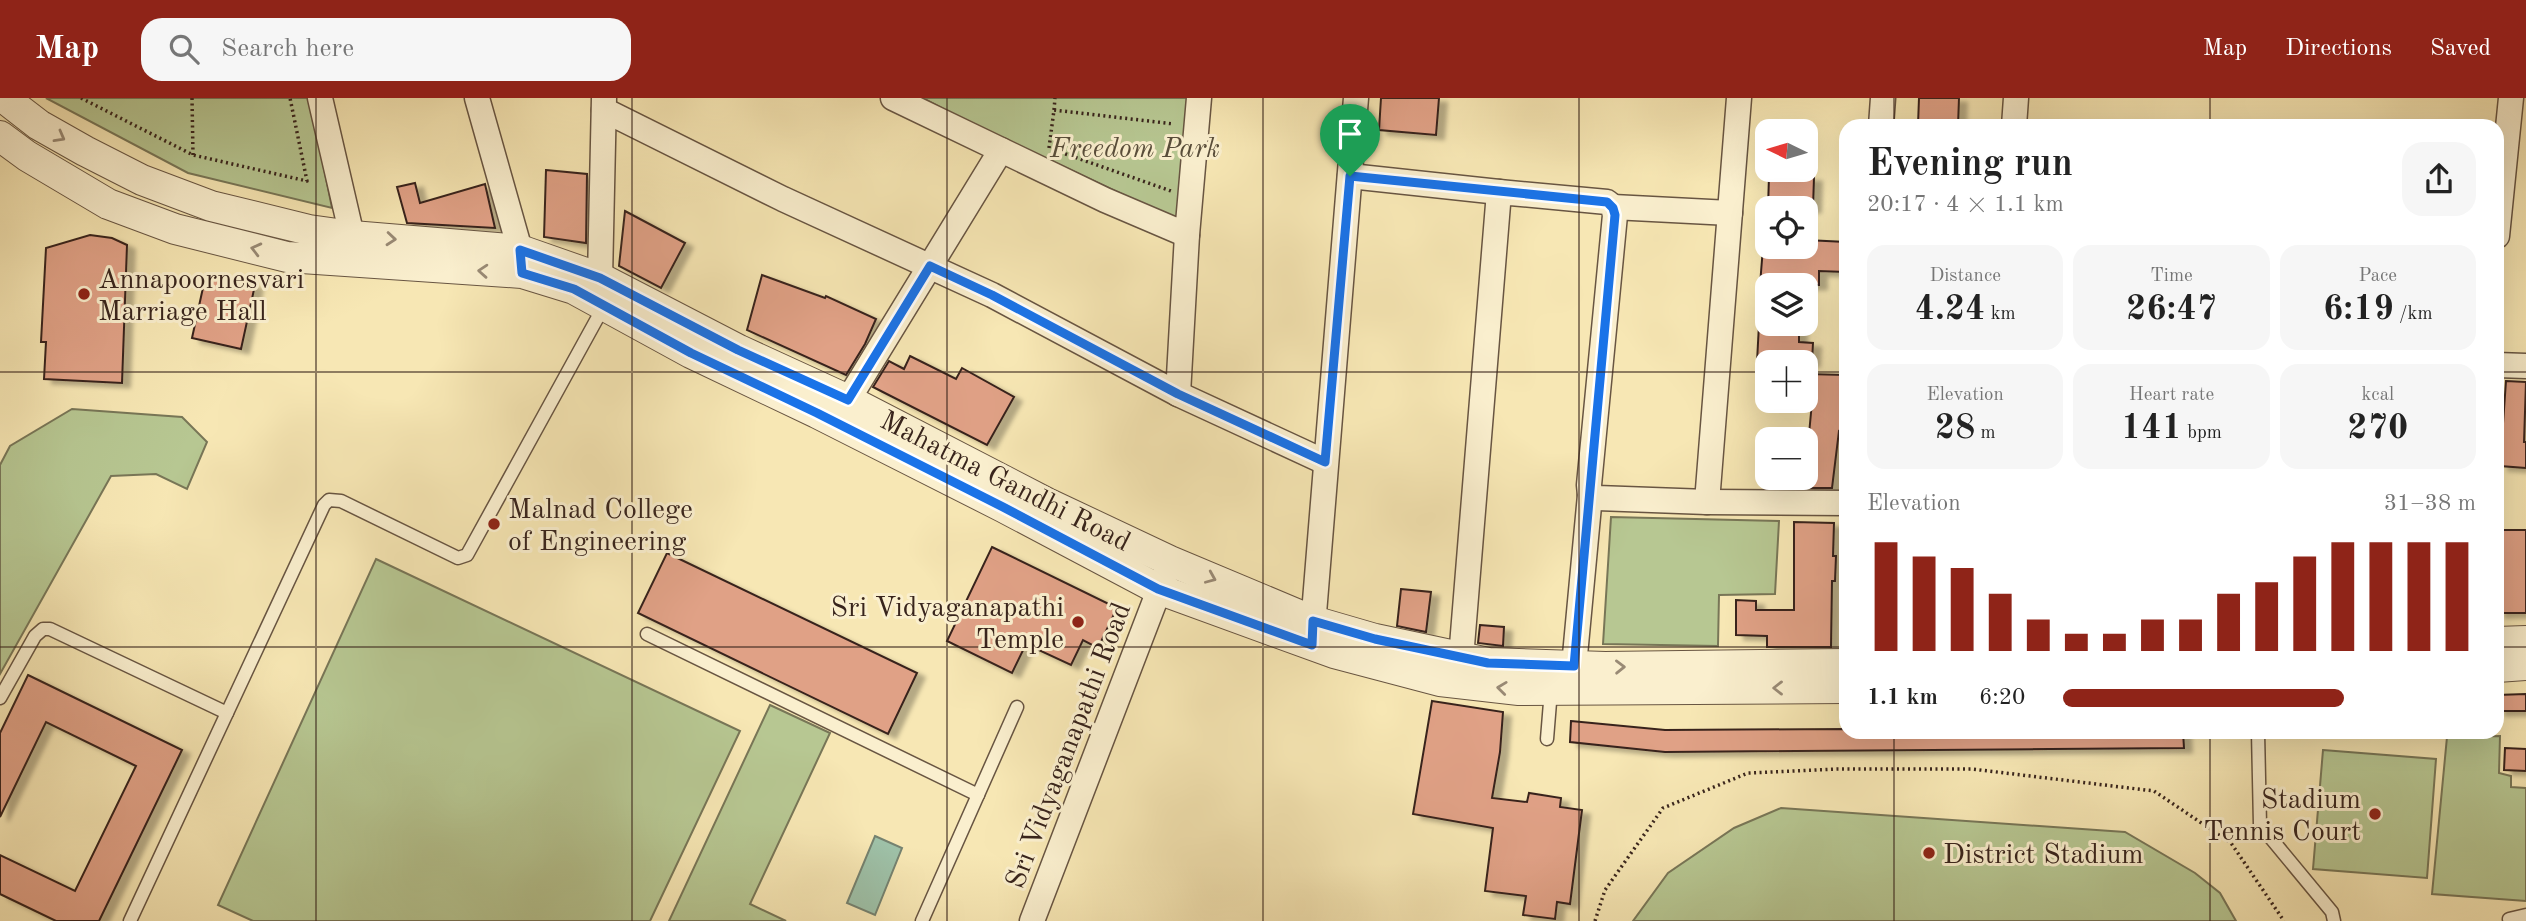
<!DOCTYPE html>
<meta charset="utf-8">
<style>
body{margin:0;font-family:"Old Standard TT",serif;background:#f6f6f6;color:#222;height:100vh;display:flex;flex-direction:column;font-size:26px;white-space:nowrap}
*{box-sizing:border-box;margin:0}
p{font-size:23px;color:#767676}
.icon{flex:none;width:38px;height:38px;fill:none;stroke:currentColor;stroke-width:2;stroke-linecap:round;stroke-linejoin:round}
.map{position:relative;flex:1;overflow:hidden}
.side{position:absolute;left:1839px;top:21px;width:665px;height:620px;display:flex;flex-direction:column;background:#fff;border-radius:21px;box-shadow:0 7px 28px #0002}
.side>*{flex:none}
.needle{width:46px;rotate:275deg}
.controls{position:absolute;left:1755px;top:21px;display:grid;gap:14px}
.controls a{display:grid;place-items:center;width:63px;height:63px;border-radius:14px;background:#fff;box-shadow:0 7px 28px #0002;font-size:35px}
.pin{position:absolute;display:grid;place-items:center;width:60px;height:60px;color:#fff;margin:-72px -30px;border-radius:50% 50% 50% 0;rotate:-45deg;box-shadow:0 0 7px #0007}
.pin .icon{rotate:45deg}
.round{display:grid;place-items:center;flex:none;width:74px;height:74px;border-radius:21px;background:#f6f6f6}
.headline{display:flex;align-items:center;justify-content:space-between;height:119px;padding:0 28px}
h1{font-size:38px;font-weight:600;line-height:52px}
.figures{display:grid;grid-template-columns:repeat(3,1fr);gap:10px;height:119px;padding:7px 28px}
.figures div{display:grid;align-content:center;border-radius:18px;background:#f6f6f6;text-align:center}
.figures b{font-size:35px;font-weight:600}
.figures small{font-size:19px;font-weight:400}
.figures p{font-size:19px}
.chart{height:196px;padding:14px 28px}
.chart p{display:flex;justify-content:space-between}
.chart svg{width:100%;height:126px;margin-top:7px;stroke:#8f2418;stroke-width:6}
ul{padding:0 28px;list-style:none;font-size:23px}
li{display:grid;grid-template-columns:112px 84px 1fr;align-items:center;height:52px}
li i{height:18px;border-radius:9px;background:#8f2418}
header{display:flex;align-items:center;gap:42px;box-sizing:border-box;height:98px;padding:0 35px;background:#8f2418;color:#fff}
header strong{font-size:33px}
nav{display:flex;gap:38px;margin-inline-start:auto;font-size:24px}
.search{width:490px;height:63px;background:#f6f6f6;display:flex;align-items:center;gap:18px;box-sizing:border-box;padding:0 24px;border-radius:21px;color:#767676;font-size:26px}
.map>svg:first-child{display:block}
.green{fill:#b7c792;stroke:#787657;stroke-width:2}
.water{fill:#9ec1a8;stroke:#758270;stroke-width:2}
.building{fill:#e0a186;stroke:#38241c;stroke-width:2;filter:url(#shadow)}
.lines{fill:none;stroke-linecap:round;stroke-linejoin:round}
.service-casing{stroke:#685542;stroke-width:15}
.minor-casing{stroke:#685542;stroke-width:27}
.tertiary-casing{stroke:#685542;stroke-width:32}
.path{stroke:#38241c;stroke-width:3.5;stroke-dasharray:2 3.5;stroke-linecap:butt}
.service{stroke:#faefce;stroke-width:12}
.minor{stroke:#faefce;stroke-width:24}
.tertiary{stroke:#faefce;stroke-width:30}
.oneway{stroke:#998a75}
.route-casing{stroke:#fff;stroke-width:14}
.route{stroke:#1a73e8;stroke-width:9}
.grid{fill:none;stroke:#38241c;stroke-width:2;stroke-opacity:0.55}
.poi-dot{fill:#8f2418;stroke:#faefce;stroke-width:2.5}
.labels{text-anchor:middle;stroke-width:6;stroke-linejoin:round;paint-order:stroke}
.park-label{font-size:28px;font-style:italic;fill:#584d3a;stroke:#faefce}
.poi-label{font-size:28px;fill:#38241c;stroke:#faefce;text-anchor:start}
.street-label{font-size:28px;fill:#38241c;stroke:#faefce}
</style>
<header>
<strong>Map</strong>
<div class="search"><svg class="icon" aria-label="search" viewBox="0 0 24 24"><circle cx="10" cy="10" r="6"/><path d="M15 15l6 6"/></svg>Search here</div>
<nav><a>Map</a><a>Directions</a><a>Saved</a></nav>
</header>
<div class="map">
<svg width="2526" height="823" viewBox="0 0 2526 823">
<defs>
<filter id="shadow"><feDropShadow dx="8" dy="4.5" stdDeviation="2" flood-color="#0004"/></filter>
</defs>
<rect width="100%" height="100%" fill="#f7e7b4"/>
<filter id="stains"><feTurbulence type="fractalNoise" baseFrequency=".00286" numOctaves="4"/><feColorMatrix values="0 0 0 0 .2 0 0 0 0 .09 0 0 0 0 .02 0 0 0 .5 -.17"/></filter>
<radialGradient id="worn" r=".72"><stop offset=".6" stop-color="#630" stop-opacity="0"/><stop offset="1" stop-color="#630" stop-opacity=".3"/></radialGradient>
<g class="green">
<path d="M46 0H310L332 110 188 75Z"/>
<path d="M923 0H1189L1177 122 958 19Z"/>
<path d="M72 311 182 319 207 344 187 391 156 376 111 378 0 576V367L10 348Z"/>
<path d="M1611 419 1779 423 1775 496 1719 497 1718 548 1603 546Z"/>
<path d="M376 461 740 633 650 823H253L218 807Z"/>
<path d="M770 607 830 635 750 806 786 823H669Z"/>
<path d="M2500 638 2499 675 2511 678V689L2526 690V803L2432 796 2447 639Z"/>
<path d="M2323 652 2436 661 2427 780 2313 771Z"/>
<path d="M1781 710 2125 734 2195 775 2220 795 2236 823H1633L1668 775 1734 730Z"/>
</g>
<path class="water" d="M875 738 902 750 875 817 847 805Z"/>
<g class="building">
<path d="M1381 0H1439L1436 37 1379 32Z"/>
<path d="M1919 0H1959L1958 28 1918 27Z"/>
<path d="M546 72 587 76 586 145 544 139Z"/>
<path d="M1769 78 1814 79 1813 110H1768Z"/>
<path d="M415 85 420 105 485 86 495 130 407 125 397 89Z"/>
<path d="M625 113 685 145 661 190 619 168Z"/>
<path d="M90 137 112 140 127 147 122 285 44 281 46 244H41L46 150Z"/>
<path d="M1806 142 1846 144V174L1819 173V187H1760L1763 149H1806Z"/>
<path d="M206 176 255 187 241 251 192 240Z"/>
<path d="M762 177 825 200 826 198 876 221 865 246 846 277 747 232Z"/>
<path d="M1759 226H1799V244L1813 245 1812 264H1757Z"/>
<path d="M910 258 956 281 962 270 1014 299 987 347 873 289 889 263 904 271Z"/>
<path d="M1806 276 1846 277 1845 334 1839 333 1832 390H1804L1812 304H1806Z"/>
<path d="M2506 283 2526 284 2524 344H2526V370L2500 368Z"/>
<path d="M1794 424 1834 425 1833 458H1836L1835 483H1832L1831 549H1767V538L1736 537V502L1756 503V512H1794Z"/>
<rect x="2497" y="432" width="29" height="83"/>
<path d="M992 449 1117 510 1098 550 1083 542 1071 567 1026 546 1012 575 947 543Z"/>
<path d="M667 455 917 575 888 636 638 515Z"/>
<path d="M1401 491 1431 494 1426 534 1397 528Z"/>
<path d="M1480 527 1504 529 1503 548 1478 545Z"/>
<path d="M28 577 182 652 99 823H56L0 796V757L75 793 136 668 46 624 0 719V635Z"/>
<path d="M2526 596V613H2497V597Z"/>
<path d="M1432 603 1503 614 1500 654 1492 700 1527 704 1529 695 1561 700 1560 709 1582 712 1570 806 1557 804 1555 821 1523 817 1526 798 1485 793 1493 730 1413 716Z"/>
<path d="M1571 623 1665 632 1846 631V634H2183L2184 650 1665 654 1570 644Z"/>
<path d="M2505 650 2526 651V673L2504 672Z"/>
</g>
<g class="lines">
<g class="service-casing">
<g id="service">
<path d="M647 536 978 697"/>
<path d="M0 600 35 538 43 531H50L227 615"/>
<path d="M2258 634 2260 727 2332 814 2334 823"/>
<path d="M1547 641 1551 592"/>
<path d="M2509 821 2526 817"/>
<path d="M130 823 324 407 329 402 341 403 458 460 467 457 604 208"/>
<path d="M922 823 1017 609"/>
</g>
</g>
<g class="minor-casing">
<g id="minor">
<path d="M320 0 352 138"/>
<path d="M477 0 520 152"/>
<path d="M893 0 1105 102 1187 137 1199 0"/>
<path d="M604 12 783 101 992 197 1178 296 1187 137"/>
<path d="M1881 28 1883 0"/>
<path d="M2014 28 2016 0"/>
<path d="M1350 78 1499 94"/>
<path d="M1613 109 1730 115"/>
<path d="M2497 138 2511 0"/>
<path d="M600 180 604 0"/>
<path d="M2497 267 2526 268"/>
<path d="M1178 296 1325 364"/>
<path d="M848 302 1001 52"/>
<path d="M1707 404 1846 405"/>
<path d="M1312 540 1356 0"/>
<path d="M1461 560 1499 94 1607 104 1613 109 1615 117 1589 387 1590 397 1597 400 1707 404 1739 0"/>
<path d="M1574 568 1590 397"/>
<path d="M1032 823 1166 474"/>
</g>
</g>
<g class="tertiary-casing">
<g id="tertiary">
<path d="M4 0 39 27 85 53 142 82 211 108 309 132 352 138 520 152 600 180 739 252 848 302 1047 405 1170 463 1313 523 1375 541 1488 565 1605 569 1846 566"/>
<path d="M0 38 27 58 108 106 175 131 287 159 522 175 574 191 691 255 817 315 1003 409 1158 491 1334 555 1440 583 1519 592 1846 590"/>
<path d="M2497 544 2526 543"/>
<path d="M2497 569 2526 567"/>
</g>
</g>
<g class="path">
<path d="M81 0 193 57 307 83 290 0"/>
<path d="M192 0 193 57"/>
<path d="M1054 12 1055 0"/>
<path d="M1049 50 1054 12 1174 26"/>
<path d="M1060 54 1171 93"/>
<path d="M1595 823 1605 792 1663 710 1748 675 1838 671H1972L2154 693 2231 745 2284 823"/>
</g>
<use href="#service" class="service"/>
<use href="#minor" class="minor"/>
<use href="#tertiary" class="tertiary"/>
</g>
<defs><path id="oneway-chevron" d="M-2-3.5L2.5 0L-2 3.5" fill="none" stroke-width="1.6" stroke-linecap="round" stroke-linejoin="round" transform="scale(1.75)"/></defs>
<g class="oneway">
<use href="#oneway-chevron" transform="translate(60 39) rotate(29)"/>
<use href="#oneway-chevron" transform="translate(391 141) rotate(5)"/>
<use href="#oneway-chevron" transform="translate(256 151) rotate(-166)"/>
<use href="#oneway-chevron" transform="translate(483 173) rotate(-176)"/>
<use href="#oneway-chevron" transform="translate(1211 480) rotate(23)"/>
<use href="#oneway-chevron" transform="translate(1620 569) rotate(-1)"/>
<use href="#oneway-chevron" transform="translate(1502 590) rotate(-173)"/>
<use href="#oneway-chevron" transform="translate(1778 590) rotate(-180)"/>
</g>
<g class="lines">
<g class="route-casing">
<path id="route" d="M1350 78 1607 104 1613 110 1615 117 1574 568 1488 565 1375 541 1313 523 1312 547 1158 491 1003 409 817 315 691 255 574 191 522 175 520 152 600 180 738 252 848 302 930 168 992 197 1178 296 1325 364Z"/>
</g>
<use href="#route" class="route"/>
</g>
<path class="grid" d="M316 0V823M632 0V823M947 0V823M1263 0V823M1579 0V823M1894 0V28M2210 0V28M0 274H1768M1806 274H1846M2497 274H2526M0 549H1846M2497 549H2526M1894 634V823M2210 634V823"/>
<g class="poi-dot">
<circle cx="84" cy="196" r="7"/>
<circle cx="494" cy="426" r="7"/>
<circle cx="1078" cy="524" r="7"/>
<circle cx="2375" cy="716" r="7"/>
<circle cx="1929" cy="755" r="7"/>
</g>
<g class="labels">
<g class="park-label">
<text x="1135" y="59">Freedom Park</text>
</g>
<g class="poi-label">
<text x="98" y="190">Annapoornesvari<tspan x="98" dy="32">Marriage Hall</tspan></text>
<text x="508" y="420">Malnad College<tspan x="508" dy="32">of Engineering</tspan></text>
<text x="1064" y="518" text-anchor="end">Sri Vidyaganapathi<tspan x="1064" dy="32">Temple</tspan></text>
<text x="2361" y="710" text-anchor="end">Stadium<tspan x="2361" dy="32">Tennis Court</tspan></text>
<text x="1943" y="765">District Stadium</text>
</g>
<g class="street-label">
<text transform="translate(1006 382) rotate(27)" y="10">Mahatma Gandhi Road</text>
<text transform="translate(1067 647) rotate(-69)" y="10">Sri Vidyaganapathi Road</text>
</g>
</g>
<rect width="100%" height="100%" filter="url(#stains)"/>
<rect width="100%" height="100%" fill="url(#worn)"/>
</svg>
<div class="controls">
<a><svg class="needle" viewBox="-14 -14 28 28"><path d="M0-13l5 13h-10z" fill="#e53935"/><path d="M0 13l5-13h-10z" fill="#767676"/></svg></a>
<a><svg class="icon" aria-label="locate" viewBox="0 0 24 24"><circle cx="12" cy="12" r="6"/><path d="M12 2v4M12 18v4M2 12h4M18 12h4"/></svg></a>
<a><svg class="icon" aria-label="layers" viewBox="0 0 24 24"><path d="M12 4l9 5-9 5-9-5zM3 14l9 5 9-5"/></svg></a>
<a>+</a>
<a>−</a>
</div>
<div class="pin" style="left:1350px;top:78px;background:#1e9e55"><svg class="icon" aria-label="arrive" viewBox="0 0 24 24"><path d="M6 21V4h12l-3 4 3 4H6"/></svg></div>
<section class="side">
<div class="headline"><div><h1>Evening run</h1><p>20:17 · 4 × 1.1 km</p></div><a class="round"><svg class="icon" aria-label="share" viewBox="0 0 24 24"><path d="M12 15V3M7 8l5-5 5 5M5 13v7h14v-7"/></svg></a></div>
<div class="figures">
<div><p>Distance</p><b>4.24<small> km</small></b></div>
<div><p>Time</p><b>26:47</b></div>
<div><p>Pace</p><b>6:19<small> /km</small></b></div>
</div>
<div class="figures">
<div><p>Elevation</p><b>28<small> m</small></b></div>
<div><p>Heart rate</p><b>141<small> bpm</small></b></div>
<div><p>kcal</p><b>270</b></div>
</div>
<div class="chart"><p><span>Elevation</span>31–38 m</p>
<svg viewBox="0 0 160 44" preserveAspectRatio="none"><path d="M5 44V6M15 44V11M25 44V15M35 44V24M45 44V33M55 44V38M65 44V38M75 44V33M85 44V33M95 44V24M105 44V20M115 44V11M125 44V6M135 44V6M145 44V6M155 44V6"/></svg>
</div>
<ul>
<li><b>1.1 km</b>6:20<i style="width:68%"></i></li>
</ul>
</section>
</div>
